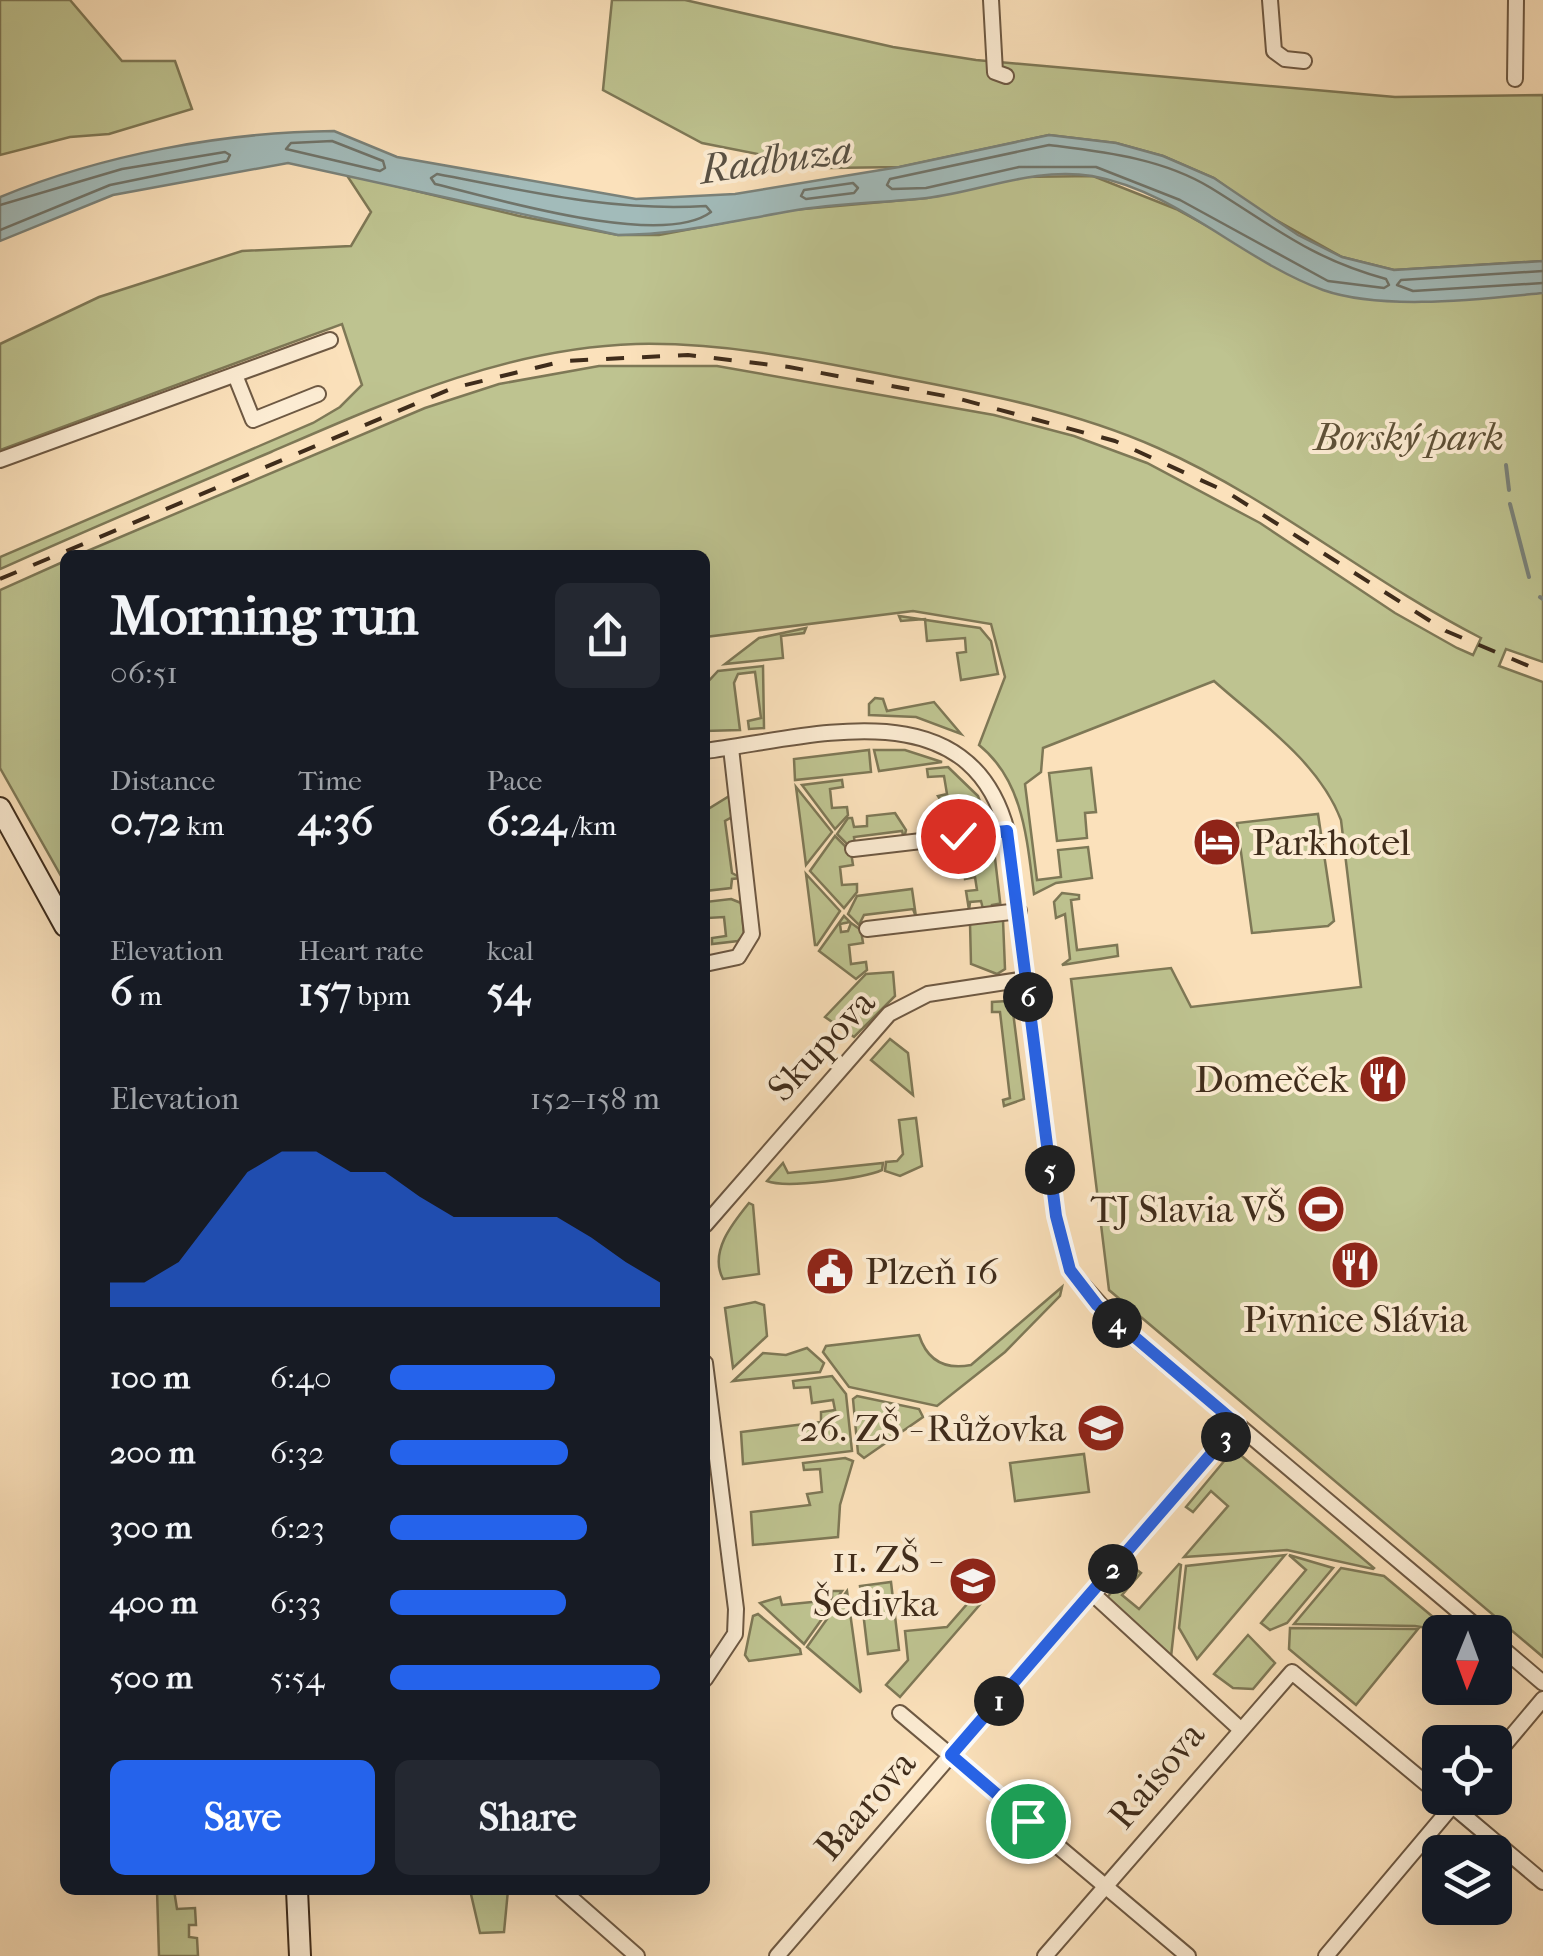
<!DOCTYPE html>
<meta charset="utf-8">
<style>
body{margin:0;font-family:"IM FELL French Canon",serif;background:#242831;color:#f1f3f6;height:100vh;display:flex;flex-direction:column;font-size:38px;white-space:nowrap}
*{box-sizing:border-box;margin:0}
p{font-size:32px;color:#9ea1a6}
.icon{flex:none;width:55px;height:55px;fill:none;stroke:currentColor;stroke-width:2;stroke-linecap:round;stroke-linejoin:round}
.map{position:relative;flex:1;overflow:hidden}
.sheet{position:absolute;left:60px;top:550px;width:650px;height:1345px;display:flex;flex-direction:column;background:#171b24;border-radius:15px;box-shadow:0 10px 40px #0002}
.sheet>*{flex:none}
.needle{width:65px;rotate:181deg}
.buttons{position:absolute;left:1422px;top:1615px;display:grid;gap:20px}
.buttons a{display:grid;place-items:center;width:90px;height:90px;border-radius:15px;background:#171b24;box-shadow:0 10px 40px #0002;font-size:50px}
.pin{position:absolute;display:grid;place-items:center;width:85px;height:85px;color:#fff;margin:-42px;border:5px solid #fff;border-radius:50%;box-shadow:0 2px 10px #0007}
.km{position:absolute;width:50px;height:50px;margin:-25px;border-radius:50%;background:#222;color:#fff;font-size:28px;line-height:50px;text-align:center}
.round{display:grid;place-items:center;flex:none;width:105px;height:105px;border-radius:15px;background:#242831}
.headline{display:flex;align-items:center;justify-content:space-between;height:170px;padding:0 50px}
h1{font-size:55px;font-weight:800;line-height:75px}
.figures{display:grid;grid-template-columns:repeat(3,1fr);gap:15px;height:170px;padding:10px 50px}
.figures div{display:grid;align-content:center}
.figures b{font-size:42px;font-weight:800}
.figures small{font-size:28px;font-weight:400}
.figures p{font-size:28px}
.chart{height:280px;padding:20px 50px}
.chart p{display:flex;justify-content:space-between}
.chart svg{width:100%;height:180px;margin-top:10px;fill:#2563eb;opacity:.7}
.cta{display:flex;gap:20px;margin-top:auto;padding:20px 50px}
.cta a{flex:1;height:115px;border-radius:15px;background:#2563eb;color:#fff;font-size:40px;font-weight:800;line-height:115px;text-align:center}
.cta a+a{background:#242831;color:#f1f3f6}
ul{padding:0 50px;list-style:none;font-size:32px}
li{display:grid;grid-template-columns:160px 120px 1fr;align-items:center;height:75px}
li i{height:25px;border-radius:12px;background:#2563eb}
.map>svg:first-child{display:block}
.green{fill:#bec390;stroke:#7e7856;stroke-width:2.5}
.water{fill:#a2bbba;stroke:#7a827a;stroke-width:2.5}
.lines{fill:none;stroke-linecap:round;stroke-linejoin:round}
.shore{stroke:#70746a;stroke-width:2.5}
.stream{stroke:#7a827a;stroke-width:4}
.street-casing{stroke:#6e5943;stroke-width:18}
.secondary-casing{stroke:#3f2c1b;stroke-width:24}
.street{stroke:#fcecd3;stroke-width:14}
.secondary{stroke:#fcecd3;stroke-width:20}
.rail{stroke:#3f2c1b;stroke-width:4;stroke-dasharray:18 18;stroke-linecap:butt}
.route-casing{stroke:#fff;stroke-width:20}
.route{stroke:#2563eb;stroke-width:12}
.labels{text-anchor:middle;stroke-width:8;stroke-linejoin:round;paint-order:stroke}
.park-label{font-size:38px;font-style:italic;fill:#5f5238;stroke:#fcecd3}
.poi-label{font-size:38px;fill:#3f2c1b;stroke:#fcecd3;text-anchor:end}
.street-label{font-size:38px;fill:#3f2c1b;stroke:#fcecd3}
.water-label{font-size:40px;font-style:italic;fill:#585043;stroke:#fcecd3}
</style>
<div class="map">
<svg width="1543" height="1956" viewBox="0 0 1543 1956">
<rect width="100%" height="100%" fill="#fbe1bb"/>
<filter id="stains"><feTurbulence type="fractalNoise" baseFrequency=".002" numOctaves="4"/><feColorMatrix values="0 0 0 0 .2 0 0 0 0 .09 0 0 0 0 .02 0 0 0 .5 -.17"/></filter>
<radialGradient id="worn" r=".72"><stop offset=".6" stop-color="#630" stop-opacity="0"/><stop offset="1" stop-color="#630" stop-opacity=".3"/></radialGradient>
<g class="green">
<path d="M0 0H70L122 61H175L192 109 109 134 70 137 0 155Z"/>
<path d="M612 0H685L893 47 976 60 1395 97 1543 95V261L1394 270 1342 257 1258 210 1214 178 1163 156 1116 143 1049 135 900 167 829 168 702 143 603 90Z"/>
<path d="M346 174 519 216 618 235H659L792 210 927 198 1020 177 1093 176 1176 209 1325 290 1413 301 1543 292V662L1506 649 1499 666 1543 682V1657L1109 1290 1071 979 1171 968 1191 1007 1361 987 1341 820C1319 762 1260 722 1214 681L1043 748 1041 772 1025 784 1037 880 1061 877 1058 850 1088 847 1092 878 1056 883 1034 894C1027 841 1024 781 979 745L1005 677 991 624 913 611 705 637V555H78L425 408 499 384 599 366H717L994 415 1074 436 1147 463 1260 523 1395 613 1457 648 1473 655 1481 638C1369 581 1273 499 1158 448 1075 411 986 394 897 377 811 360 724 342 636 344 506 348 389 401 271 452 181 490 90 529 0 569V557L313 423 340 407 362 385 342 324 0 450V344L99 297 242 251 351 246 371 212Z"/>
<path d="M65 561V883L0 768V590Z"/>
<path d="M899 616 980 628 991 641 998 674 961 680 957 653 966 652 965 638 927 641 925 619 901 621Z"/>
<path d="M806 628 804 633 781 636 783 658 725 664 759 638Z"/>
<path d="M763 666 764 728 749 729 748 721 761 718 755 672 738 674 734 683 740 730 705 731V685L718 671Z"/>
<path d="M875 698 883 699 887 711 934 702 961 734 916 717 869 715V704Z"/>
<path d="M869 750 871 772 795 780 794 759Z"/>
<path d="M874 750H905L942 762 879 771Z"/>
<path d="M948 767 978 796 991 831H973L972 823 960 824 961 832 938 796 947 794 944 776 928 777 927 769Z"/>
<path d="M1091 768 1096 812 1085 813 1087 838 1057 841 1049 773Z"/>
<path d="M842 780 843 787 830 789 832 808 847 807 848 815 835 829 802 785Z"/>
<path d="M796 787 832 832 806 865Z"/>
<path d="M731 795 732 817 725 821 732 873 741 878 732 879 731 888 705 891V811Z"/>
<path d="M895 813 906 830 904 839 902 831 854 837 855 845H848L837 834 848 818H852L854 827 867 826V816Z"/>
<path d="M1318 814 1334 921 1328 926 1252 933 1237 823Z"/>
<path d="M835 836 851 852 853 865 840 867 842 885 857 884V892L844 908 810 871Z"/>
<path d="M993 841 1001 910 998 904 992 905V911L983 909 981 901 970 902 969 910 966 891 977 890 975 877 965 879 961 845Z"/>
<path d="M806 874 840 911 817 945H815Z"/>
<path d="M912 889 916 917 913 909 864 915 859 925 848 914 857 896Z"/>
<path d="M1062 893 1079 895V899L1071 900 1077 950 1117 945 1118 956 1062 965 1070 959 1065 914 1056 918 1054 902Z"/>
<path d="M731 899 741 903 744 935 738 941 712 944V938L726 936 724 917 708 918 705 902Z"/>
<path d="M844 916 850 922 840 924 841 932 848 931 851 923 861 930 863 943 849 945 851 964 866 962 867 970 856 979 819 951Z"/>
<path d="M1003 920 1005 969 997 974 971 964 970 923Z"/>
<path d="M893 972 895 996 854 1037 825 1017 866 974Z"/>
<path d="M1007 1001 1012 1004 1024 1099 1004 1106 1003 1100 1010 1098 1000 1012H992V1002Z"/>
<path d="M890 1039 908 1053 913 1095 871 1060Z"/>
<path d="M916 1118 922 1166 900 1176 885 1171 886 1162 897 1161 903 1154 899 1120Z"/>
<path d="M783 1163 788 1173 883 1163 882 1170C864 1178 786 1189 767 1181Z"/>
<path d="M749 1203 753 1205 759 1274 723 1279C709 1252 732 1224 749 1203Z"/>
<path d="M1062 1287 1060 1296 1005 1352 937 1406 849 1387 823 1352 826 1346 919 1335C927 1360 945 1370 971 1365Z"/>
<path d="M755 1302 764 1305 767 1336 733 1368 725 1308Z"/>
<path d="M807 1348 824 1363 820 1372 733 1381 763 1353 786 1355Z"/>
<path d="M832 1376 846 1394 852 1451 743 1464 741 1432 821 1422V1412L835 1410 833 1400 812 1403 810 1387 794 1388 793 1381Z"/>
<path d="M857 1396 919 1409 923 1417 864 1458 858 1453 853 1399Z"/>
<path d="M1237 1452 1374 1568 1373 1569 1287 1550 1184 1557 1228 1506 1211 1491 1193 1512 1186 1507 1230 1454Z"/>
<path d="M1084 1454 1089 1492 1015 1501 1010 1463Z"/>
<path d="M845 1458 853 1461 840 1505 838 1537 753 1545 751 1512 810 1505 807 1494 822 1492 820 1469 804 1470 803 1463Z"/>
<path d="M1285 1555 1197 1659 1179 1628 1186 1566Z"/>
<path d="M1289 1555 1333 1568 1287 1623 1270 1630 1261 1623 1306 1570Z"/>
<path d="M1179 1564 1181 1565 1171 1657 1105 1600 1133 1567 1141 1573 1122 1595 1139 1609Z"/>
<path d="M1341 1568 1384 1576 1451 1632 1415 1626 1294 1624Z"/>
<path d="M891 1582 899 1650 868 1654 860 1586Z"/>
<path d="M832 1591H842L804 1644 760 1603 780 1597 782 1605 832 1600Z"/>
<path d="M847 1591 861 1691 860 1692 807 1647Z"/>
<path d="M975 1595 983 1601 900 1697 886 1685 908 1660 905 1631 947 1627Z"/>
<path d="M758 1614 800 1649 801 1654 749 1661 745 1655 753 1616Z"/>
<path d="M1290 1628 1418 1629 1356 1705 1289 1649Z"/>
<path d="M1248 1635 1275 1663 1253 1689 1233 1688 1214 1674Z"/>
<path d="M157 1890H174L177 1909 195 1908 196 1925H189V1937L197 1938 198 1956H159Z"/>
<path d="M470 1890H508L504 1932 480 1933Z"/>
</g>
<path class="water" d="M334 131 397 157 636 199 735 194 899 167 1049 135 1116 143 1163 156 1214 178 1298 235 1342 257 1394 270 1543 261V293C1480 299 1383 311 1323 290 1243 261 1177 191 1092 176 1034 167 983 191 927 198 882 203 836 203 791 211 733 221 677 235 618 235L288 163 113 195 0 241V197C102 155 223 132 334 131Z"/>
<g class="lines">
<g class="shore">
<path d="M332 141 383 161 385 168 380 171 286 149 291 143Z"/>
<path d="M1049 145C1104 152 1162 158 1211 188 1276 228 1310 258 1386 279L1389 285 1384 288 1328 281 1180 200 1096 167H1019L926 188 892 189 887 185 890 179Z"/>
<path d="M437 174C527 191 613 212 706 206L711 212C662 249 493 198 435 184L431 178Z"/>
<path d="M853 183 858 188 854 193 806 199 801 196 804 190Z"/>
<path d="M0 205 122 169 225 152 230 155 227 161 110 185 0 230"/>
<path d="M1543 271 1401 280 1397 285 1413 291 1543 283"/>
</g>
<g class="stream">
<path d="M1506 465 1509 490"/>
<path d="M1510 504 1529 577"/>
<path d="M1540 597 1543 599"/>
</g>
<g class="street-casing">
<g id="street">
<path d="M991 0 995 72 1006 76"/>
<path d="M1270 0 1274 51 1285 59 1304 61"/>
<path d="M1515 79 1516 0"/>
<path d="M235 375 253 420 318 394"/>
<path d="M0 460 330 340"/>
<path d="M705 751C813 737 969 687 1007 831L1056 1216 1070 1271 1117 1323 1483 1632"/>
<path d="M853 849 1007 831"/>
<path d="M867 929 1019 911"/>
<path d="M705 964 738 957 752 934 731 748"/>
<path d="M705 1225 889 1014 928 994 1026 979"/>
<path d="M705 1363 736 1609 735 1634 705 1679"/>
<path d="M1093 1594 1239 1728"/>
<path d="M1495 1642 1543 1683"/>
<path d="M900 1713 1188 1956"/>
<path d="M1495 1756 1543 1699"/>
<path d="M1448 1802 1543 1882"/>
<path d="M562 1890 637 1956"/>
<path d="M777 1956 1237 1424"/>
<path d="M1045 1956 1292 1672 1440 1795"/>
<path d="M1326 1956 1459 1798"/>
</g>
</g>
<g class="secondary-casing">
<g id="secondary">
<path d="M0 808 65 926"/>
<path d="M297 1890 300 1956"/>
</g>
</g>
<use href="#street" class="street"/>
<use href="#secondary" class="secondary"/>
<path class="rail" d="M0 579 453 388 564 361 688 355 789 367 956 398 1115 441 1227 492 1446 631 1543 672"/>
</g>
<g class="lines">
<g class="route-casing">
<path id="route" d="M958 836 1007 831 1056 1216 1070 1270 1097 1305 1237 1424 951 1755 1028 1821"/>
</g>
<use href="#route" class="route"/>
</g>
<defs>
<g id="hotel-disc" transform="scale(2.5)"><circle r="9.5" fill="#8f2418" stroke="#fcecd3"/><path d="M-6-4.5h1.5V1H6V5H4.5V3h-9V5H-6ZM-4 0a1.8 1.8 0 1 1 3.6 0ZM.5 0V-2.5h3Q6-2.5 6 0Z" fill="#fff"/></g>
<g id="restaurant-disc" transform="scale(2.5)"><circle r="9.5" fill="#8f2418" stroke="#fcecd3"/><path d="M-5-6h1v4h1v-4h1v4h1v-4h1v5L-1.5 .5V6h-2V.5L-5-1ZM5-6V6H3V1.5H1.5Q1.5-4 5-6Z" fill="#fff"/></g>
<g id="stadium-disc" transform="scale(2.5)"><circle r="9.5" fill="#8f2418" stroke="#fcecd3"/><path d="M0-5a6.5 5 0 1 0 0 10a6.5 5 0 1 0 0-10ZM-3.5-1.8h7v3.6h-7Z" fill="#fff"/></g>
<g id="civic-disc" transform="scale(2.5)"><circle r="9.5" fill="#8f2418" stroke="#fcecd3"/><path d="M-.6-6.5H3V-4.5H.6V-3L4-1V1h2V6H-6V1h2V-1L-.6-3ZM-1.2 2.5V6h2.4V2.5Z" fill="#fff"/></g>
<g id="school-disc" transform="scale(2.5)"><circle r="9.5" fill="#8f2418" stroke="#fcecd3"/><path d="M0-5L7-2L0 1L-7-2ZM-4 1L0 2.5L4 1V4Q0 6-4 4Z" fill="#fff"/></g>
</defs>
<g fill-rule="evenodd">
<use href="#hotel-disc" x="1217" y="842"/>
<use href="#restaurant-disc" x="1383" y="1079"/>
<use href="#stadium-disc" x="1321" y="1209"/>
<use href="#restaurant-disc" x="1355" y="1265"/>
<use href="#civic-disc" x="830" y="1271"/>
<use href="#school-disc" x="1101" y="1428"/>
<use href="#school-disc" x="973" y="1581"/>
</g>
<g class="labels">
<g class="park-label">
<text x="1409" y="450">Borský park</text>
</g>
<g class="poi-label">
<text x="1252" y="855" text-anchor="start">Parkhotel</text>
<text x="1348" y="1092">Domeček</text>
<text x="1286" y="1222">TJ Slavia VŠ</text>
<text x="865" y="1284" text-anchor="start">Plzeň 16</text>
<text x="1355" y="1332" text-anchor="middle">Pivnice Slávia</text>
<text x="1066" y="1441">26. ZŠ - Růžovka</text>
<text x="938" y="1572">11. ZŠ -<tspan x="938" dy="44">Šedivka</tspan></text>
</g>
<g class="street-label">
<text transform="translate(821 1045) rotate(-47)" y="13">Skupova</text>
<text transform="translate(1156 1775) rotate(-50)" y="13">Raisova</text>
<text transform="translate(865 1805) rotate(-49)" y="13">Baarova</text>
</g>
<g class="water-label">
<text transform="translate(776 159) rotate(-8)" y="14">Radbuza</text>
</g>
</g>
<rect width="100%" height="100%" filter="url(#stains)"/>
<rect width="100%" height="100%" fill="url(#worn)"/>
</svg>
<div class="buttons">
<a><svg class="needle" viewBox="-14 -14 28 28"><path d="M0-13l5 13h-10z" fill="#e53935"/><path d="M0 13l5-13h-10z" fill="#9ea1a6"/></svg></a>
<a><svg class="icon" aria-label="locate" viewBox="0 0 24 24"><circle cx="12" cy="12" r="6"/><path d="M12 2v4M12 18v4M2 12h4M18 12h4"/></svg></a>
<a><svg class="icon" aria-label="layers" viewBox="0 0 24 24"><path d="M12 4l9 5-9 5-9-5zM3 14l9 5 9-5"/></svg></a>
</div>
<div class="pin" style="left:1028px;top:1821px;background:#1e9e55"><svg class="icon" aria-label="arrive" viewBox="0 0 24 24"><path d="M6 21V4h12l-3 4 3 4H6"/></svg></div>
<div class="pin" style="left:958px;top:836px;background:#d93025"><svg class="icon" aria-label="check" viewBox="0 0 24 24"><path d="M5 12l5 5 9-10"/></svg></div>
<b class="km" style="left:999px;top:1701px">1</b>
<b class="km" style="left:1113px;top:1569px">2</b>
<b class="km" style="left:1226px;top:1437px">3</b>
<b class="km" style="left:1117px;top:1323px">4</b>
<b class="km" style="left:1050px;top:1170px">5</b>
<b class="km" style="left:1028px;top:997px">6</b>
<section class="sheet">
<div class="headline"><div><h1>Morning run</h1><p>06:51</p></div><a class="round"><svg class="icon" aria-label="share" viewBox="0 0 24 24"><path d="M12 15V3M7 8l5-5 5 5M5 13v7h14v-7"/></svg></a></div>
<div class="figures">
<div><p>Distance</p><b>0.72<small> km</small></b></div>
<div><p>Time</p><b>4:36</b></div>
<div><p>Pace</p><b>6:24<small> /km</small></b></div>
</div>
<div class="figures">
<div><p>Elevation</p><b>6<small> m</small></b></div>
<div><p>Heart rate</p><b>157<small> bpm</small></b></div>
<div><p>kcal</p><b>54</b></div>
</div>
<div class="chart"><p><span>Elevation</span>152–158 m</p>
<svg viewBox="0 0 160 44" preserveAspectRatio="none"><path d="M0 44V38L10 38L20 33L30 22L40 11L50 6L60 6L70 11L80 11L90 17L100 22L110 22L120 22L130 22L140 27L150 33L160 38V44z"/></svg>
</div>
<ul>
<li><b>100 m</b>6:40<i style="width:61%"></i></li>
<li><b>200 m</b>6:32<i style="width:66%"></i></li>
<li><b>300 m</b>6:23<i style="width:73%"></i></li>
<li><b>400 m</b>6:33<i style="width:65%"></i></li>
<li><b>500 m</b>5:54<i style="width:100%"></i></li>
</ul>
<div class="cta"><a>Save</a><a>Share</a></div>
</section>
</div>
